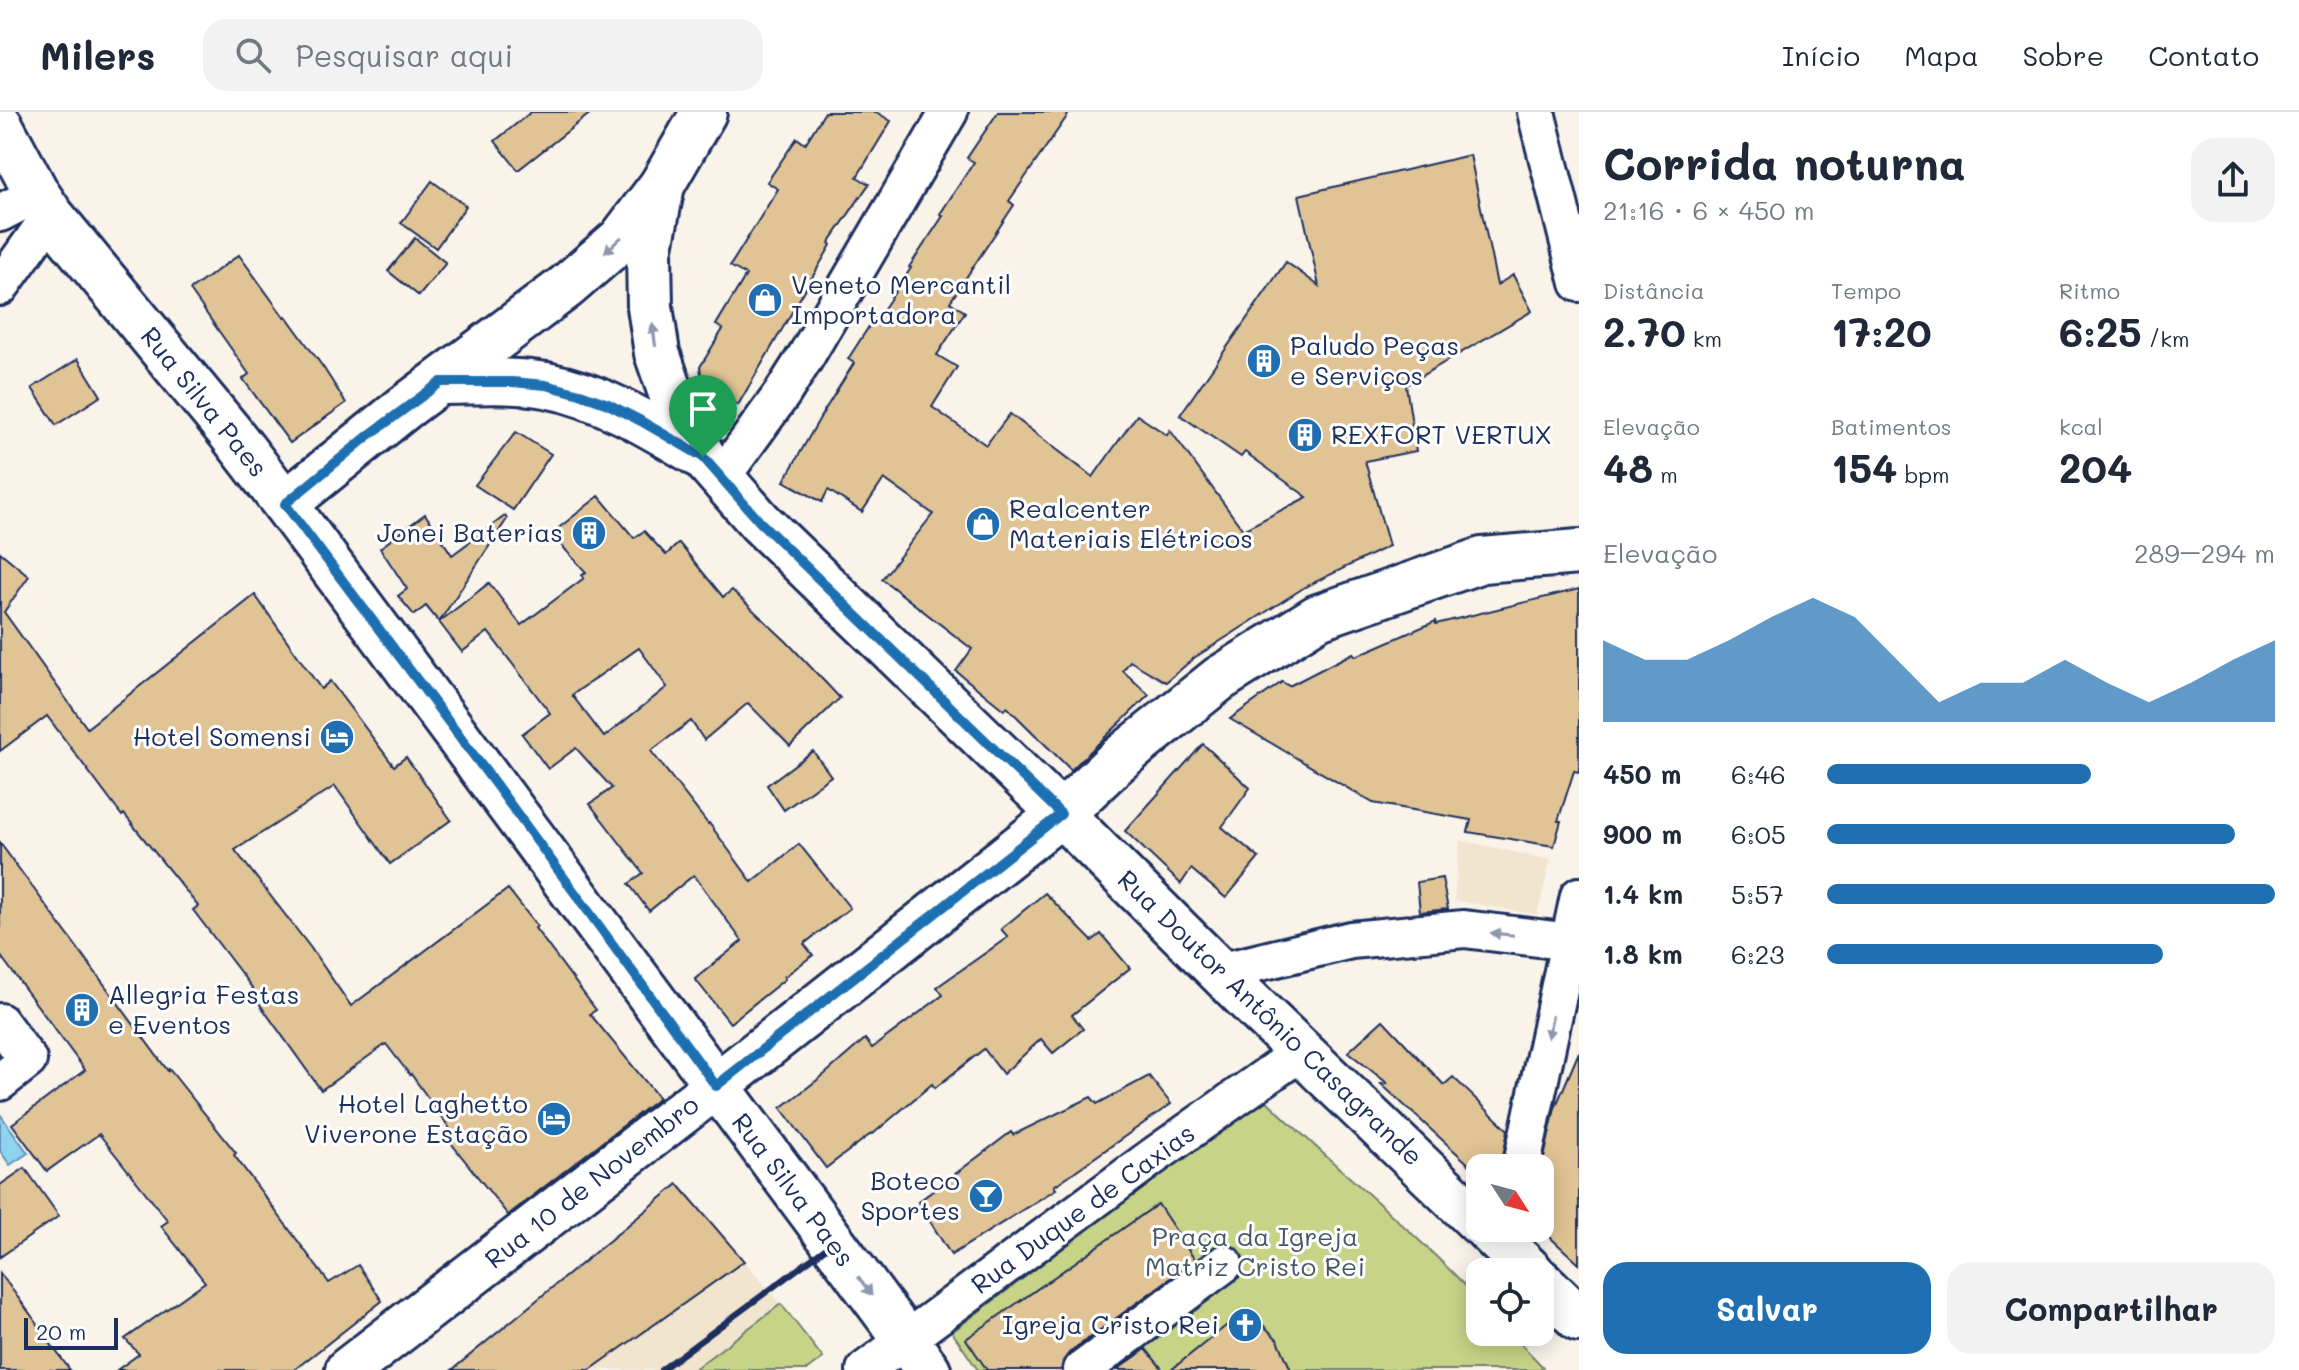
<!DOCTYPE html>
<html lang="pt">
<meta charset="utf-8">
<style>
body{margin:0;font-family:Mali,sans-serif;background:#f2f2f3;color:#1f2937;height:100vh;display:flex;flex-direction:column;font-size:30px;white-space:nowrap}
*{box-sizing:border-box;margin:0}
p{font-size:26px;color:#747a83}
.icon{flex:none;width:44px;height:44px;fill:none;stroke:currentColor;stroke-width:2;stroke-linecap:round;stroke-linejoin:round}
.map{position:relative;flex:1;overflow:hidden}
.side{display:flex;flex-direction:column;background:#fff;width:720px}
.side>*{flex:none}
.needle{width:52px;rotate:126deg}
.fabs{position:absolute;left:1466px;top:1042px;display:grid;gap:16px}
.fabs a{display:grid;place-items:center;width:88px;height:88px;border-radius:16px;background:#fff;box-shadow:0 4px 20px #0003;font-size:40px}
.scale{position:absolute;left:24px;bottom:20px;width:94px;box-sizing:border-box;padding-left:8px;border:4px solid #1b2f5e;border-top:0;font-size:22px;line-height:28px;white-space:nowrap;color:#1b2f5e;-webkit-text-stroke:6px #fff;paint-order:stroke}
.pin{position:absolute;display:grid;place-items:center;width:68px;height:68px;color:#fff;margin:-82px -34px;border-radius:50% 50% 50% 0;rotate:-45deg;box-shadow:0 0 8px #0007}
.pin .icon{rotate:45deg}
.round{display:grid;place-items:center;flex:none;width:84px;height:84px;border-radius:24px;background:#f2f2f3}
.summary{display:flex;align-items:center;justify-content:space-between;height:136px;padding:0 24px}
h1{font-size:44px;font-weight:800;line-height:60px}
.stats{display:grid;grid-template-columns:repeat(3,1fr);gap:12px;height:136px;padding:8px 24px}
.stats div{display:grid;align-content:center}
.stats b{font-size:40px;font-weight:800}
.stats small{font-size:22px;font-weight:400}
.stats p{font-size:22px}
.chart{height:224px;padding:16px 24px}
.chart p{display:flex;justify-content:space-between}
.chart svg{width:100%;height:144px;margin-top:8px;fill:#1f6fb2;opacity:.7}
.cta{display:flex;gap:16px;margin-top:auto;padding:16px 24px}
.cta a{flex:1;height:92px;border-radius:24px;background:#1f6fb2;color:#fff;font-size:32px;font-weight:800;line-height:92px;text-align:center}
.cta a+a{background:#f2f2f3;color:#1f2937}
ul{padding:0 24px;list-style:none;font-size:26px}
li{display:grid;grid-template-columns:128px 96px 1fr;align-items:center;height:60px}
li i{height:20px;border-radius:10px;background:#1f6fb2}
header{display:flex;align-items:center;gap:48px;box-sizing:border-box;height:112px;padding:0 40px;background:#fff;border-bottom:2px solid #e0e1e3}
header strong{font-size:38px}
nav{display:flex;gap:44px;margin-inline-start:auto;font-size:28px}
.search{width:560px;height:72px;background:#f2f2f3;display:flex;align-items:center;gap:20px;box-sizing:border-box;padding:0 28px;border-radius:24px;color:#747a83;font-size:30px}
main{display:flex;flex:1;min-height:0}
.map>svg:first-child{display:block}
.built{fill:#f2e5d0}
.green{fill:#c7d487;stroke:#718272;stroke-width:2}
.water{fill:#8ed3f0;stroke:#6091b6;stroke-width:2}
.building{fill:#e1c495;stroke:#1b2f5e;stroke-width:2;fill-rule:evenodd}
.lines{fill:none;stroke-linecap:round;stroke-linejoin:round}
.street-casing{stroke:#1b2f5e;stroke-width:42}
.secondary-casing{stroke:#1b2f5e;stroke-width:50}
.street{stroke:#fff;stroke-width:36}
.secondary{stroke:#fff;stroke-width:44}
.rail{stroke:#1b2f5e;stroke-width:6}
.oneway{fill:#8d97ae}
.route-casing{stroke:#fff;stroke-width:16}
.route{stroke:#1f6fb2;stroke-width:10}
.labels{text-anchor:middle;stroke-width:6;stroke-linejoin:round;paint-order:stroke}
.poi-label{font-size:26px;fill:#1b2f5e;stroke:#fff;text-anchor:start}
.street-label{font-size:26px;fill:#1b2f5e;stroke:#fff}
.park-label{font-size:26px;fill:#465868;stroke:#fff}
</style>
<header>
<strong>Milers</strong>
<div class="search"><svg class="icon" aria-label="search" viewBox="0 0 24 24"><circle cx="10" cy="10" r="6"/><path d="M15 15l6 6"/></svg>Pesquisar aqui</div>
<nav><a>Início</a><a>Mapa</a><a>Sobre</a><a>Contato</a></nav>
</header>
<main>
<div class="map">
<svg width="1579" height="1258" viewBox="0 0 1579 1258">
<rect width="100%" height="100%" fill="#f9f3ea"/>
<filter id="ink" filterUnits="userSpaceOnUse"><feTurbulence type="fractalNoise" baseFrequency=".0125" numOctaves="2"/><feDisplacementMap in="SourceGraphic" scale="16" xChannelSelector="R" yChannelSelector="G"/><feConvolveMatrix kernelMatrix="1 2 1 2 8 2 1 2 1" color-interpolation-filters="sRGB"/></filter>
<g filter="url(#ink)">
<g class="built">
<path d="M1460 728 1551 748 1537 803 1454 788Z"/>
<path d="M744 1149 781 1192 823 1246 807 1258H590Z"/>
</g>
<g class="green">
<path d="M1265 987C1335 1056 1413 1117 1480 1189V1220H1509L1543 1255 1539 1258H978L952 1220 1133 1083Z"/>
<path d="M781 1192 823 1246 807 1258H693Z"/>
</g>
<path class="water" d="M0 1002 28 1041 10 1053 0 1039Z"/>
<g class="building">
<path d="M531 0H592L518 58 495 29Z"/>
<path d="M825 0H876L891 9 857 65 869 72 829 131 831 133 738 293 702 268 700 255 723 217 716 213 746 163 730 154 778 77 767 70 797 26 805 32Z"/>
<path d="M998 0H1070L1009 89 1014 93 950 190 965 200 937 243 957 255 932 295 986 333 1010 302 1093 365 1137 303 1167 323 1170 318 1243 418 1307 385 1245 340 1241 345 1180 303 1286 150 1319 174 1299 83 1470 43 1497 173 1513 163 1532 199 1406 273 1416 339 1365 349 1389 434 1305 475 1194 546 1166 570 1130 549 1123 559 1149 583 1071 658 1007 595 1004 598 956 559 972 537 882 467 933 402 884 367 862 400 828 378 822 390 784 369 821 304 854 251 848 247 875 205 877 207 911 156 909 155 943 104 940 102 974 50 967 46Z"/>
<path d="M432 69 466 94 436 136 401 111Z"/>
<path d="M415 126 446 151 419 184 388 159Z"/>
<path d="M239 143 284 205 286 204 323 255 346 291 290 331 243 267 249 262 190 178Z"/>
<path d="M78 247 101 284 56 313 32 276Z"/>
<path d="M516 320 551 342 513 398 475 373Z"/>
<path d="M599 384 634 426 644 419 666 443 679 431 723 485 732 478 787 530 840 586 790 634 748 591 704 628 691 609 651 639 708 712 709 711 752 770 799 732 850 796 804 832 813 843 784 865 785 867 730 911 695 867 742 829 694 763 649 799 629 772 643 761 590 692 612 676 576 636 548 657 522 622 550 601 488 520 462 540 439 510 489 471 521 513 584 466 582 463 586 460 551 422ZM639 536 667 575 604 625 572 583Z"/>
<path d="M425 402 452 443 505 404 507 407 439 510 426 494 414 503 398 484 407 477 380 436Z"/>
<path d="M0 440 29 464 4 500 87 616 255 483 321 577 330 569 394 654 406 645 451 708 390 752 335 674 235 738 310 835 351 894 508 777 537 814 535 816 596 898 590 902 659 986 508 1103 447 1026 453 1021 411 962 410 963 386 932 321 978 256 887 259 885 193 798 198 794 124 702 122 704 47 604 0 639Z"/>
<path d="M1579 477V660L1574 659 1558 709H1561L1554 734 1468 720 1471 708 1373 691 1230 607 1282 570 1289 574 1353 541 1356 544 1436 509V512Z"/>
<path d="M1203 632 1250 676 1222 715 1259 746 1226 786 1191 757 1181 772 1125 719Z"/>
<path d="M813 639 831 664 784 698 767 673Z"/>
<path d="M0 731 168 959 169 957 236 1041 234 1043 329 1171 358 1153 382 1189 294 1258H117L139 1242 125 1227 205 1170 161 1114 168 1109 99 1022 47 1059 12 1012 85 958 0 843Z"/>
<path d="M1442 766 1448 797 1420 800 1417 770Z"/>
<path d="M1045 781 1092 829 1101 822 1130 856 1072 903 1083 917 1053 941 1041 927 1003 962 984 937 935 976 932 972 873 1022 872 1021 826 1056 781 996 825 962 865 927 872 936 943 883 937 875 1008 825 1001 817Z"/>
<path d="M1383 908 1444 973 1453 965 1508 1018 1501 1056H1473L1381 972 1387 971 1348 940Z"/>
<path d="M1579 940V1152L1540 1116V1064L1555 996Z"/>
<path d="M1149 964 1171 992 1054 1074 1056 1077 951 1143 918 1090 1011 1020 1013 1023 1091 985 1097 992Z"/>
<path d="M25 1056 59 1104 0 1145V1073Z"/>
<path d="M678 1072 744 1149 590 1258H452Z"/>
<path d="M1158 1092 1195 1148 1069 1241 1063 1249 1061 1258H987L966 1227Z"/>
<path d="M0 1161 39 1214 38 1215 70 1258H0Z"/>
<path d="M1247 1197 1278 1228 1291 1258H1171Z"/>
<path d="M1146 1237 1163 1258H1117Z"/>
</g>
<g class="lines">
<g class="street-casing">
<g id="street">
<path d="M1536 0 1579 171"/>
<path d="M0 101 37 82"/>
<path d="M0 175 51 103"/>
<path d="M721 366 782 282 806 244 949 0"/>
<path d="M1219 860 1351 828 1464 817 1579 831"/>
<path d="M0 910 28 948 0 970"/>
<path d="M1521 1056 1579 784"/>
<path d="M865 1258 1151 1046 1302 939"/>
<path d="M1082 1258 1224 1152"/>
</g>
</g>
<g class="secondary-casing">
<g id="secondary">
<path d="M0 13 37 82 51 103 229 319 285 392 928 1258"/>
<path d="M662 73 649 140 650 195 657 241 674 290 703 345 760 410 1061 702 1260 900 1480 1111"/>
<path d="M441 270C475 270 511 267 546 273 604 284 653 315 703 345"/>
<path d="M285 392 404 296 567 174 621 127 662 73 704 0"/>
<path d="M1486 1116 1531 1160"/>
<path d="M1540 1169 1579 1207"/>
<path d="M348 1258 716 974 1004 747 1061 702 1118 648 1219 567 1318 505 1482 448 1579 440"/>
</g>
</g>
<use href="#street" class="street"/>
<use href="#secondary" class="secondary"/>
<path class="rail" d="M661 1258 833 1131"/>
</g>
<defs><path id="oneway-solid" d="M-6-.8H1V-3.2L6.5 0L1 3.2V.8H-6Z" transform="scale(2)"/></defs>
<g class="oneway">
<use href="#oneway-solid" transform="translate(613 133) rotate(137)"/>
<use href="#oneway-solid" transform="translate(654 223) rotate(-98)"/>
<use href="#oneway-solid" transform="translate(1502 822) rotate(-174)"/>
<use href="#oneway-solid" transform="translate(1550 915) rotate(102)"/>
<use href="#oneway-solid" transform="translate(865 1174) rotate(54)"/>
</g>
</g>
<g class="lines" filter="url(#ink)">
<g class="route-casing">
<path id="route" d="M441 270H512L546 273 580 282 608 292 641 309 703 345 760 410 1061 702 716 974 496 673 285 392 368 324Z"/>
</g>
<use href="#route" class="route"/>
</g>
<defs>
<g id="shop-disc" transform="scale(1.8)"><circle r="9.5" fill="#1f6fb2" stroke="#fff"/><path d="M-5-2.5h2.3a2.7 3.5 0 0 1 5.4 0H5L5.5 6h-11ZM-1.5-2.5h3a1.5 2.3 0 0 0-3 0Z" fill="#fff"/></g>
<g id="building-disc" transform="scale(1.8)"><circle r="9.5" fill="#1f6fb2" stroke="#fff"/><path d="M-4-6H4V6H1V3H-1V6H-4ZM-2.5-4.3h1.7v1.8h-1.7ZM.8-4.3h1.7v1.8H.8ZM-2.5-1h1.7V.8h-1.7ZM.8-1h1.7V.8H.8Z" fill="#fff"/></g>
<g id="hotel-disc" transform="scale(1.8)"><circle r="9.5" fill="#1f6fb2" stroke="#fff"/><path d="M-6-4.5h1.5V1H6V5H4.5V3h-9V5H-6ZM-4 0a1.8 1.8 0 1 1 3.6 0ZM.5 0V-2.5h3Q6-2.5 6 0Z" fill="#fff"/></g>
<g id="bar-disc" transform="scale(1.8)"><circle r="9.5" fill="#1f6fb2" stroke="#fff"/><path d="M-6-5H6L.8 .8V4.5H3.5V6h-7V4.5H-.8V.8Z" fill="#fff"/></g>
<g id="church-disc" transform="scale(1.8)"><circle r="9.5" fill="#1f6fb2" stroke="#fff"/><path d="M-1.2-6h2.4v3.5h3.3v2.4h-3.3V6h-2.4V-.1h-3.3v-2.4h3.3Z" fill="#fff"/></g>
</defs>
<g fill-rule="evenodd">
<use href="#shop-disc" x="765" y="188"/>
<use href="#building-disc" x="1264" y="249"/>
<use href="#building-disc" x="1305" y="323"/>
<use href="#shop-disc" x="983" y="412"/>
<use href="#building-disc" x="589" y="421"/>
<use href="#hotel-disc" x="337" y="625"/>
<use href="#building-disc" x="82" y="898"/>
<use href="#hotel-disc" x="554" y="1007"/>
<use href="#bar-disc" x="986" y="1084"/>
<use href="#church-disc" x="1245" y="1213"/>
</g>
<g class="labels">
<g class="poi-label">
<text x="791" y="182">Veneto Mercantil<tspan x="791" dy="30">Importadora</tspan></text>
<text x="1290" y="243">Paludo Peças<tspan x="1290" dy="30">e Serviços</tspan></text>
<text x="1331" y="332">REXFORT VERTUX</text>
<text x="1009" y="406">Realcenter<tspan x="1009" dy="30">Materiais Elétricos</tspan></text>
<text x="563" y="430" text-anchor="end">Jonei Baterias</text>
<text x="311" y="634" text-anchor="end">Hotel Somensi</text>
<text x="108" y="892">Allegria Festas<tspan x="108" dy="30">e Eventos</tspan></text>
<text x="528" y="1001" text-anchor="end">Hotel Laghetto<tspan x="528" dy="30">Viverone Estação</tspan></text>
<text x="960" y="1078" text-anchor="end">Boteco<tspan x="960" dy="30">Sportes</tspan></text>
<text x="1219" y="1222" text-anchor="end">Igreja Cristo Rei</text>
</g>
<g class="street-label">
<text transform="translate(204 290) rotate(51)" y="9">Rua Silva Paes</text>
<text transform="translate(1270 906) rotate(44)" y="9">Rua Doutor Antônio Casagrande</text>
<text transform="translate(592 1070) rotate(-38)" y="9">Rua 10 de Novembro</text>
<text transform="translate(793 1078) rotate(53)" y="9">Rua Silva Paes</text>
<text transform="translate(1083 1097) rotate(-36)" y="9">Rua Duque de Caxias</text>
</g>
<g class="park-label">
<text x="1255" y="1134">Praça da Igreja<tspan x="1255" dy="30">Matriz Cristo Rei</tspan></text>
</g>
</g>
</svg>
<div class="fabs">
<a><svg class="needle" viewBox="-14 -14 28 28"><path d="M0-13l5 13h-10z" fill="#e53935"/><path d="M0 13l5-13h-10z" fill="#747a83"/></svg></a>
<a><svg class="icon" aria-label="locate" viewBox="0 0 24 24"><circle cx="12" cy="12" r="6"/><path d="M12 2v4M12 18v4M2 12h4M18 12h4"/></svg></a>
</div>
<div class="scale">20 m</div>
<div class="pin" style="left:703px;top:345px;background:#1e9e55"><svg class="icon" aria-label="arrive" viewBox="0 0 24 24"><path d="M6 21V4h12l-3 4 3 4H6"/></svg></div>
</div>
<section class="side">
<div class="summary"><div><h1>Corrida noturna</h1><p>21:16 · 6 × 450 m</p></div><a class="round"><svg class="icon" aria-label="share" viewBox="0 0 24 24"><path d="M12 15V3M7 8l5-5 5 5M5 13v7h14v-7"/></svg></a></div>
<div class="stats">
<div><p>Distância</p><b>2.70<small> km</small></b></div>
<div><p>Tempo</p><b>17:20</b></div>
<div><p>Ritmo</p><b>6:25<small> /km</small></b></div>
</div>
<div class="stats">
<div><p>Elevação</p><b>48<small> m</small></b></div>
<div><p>Batimentos</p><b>154<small> bpm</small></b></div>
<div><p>kcal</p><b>204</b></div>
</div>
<div class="chart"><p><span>Elevação</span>289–294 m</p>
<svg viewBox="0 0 160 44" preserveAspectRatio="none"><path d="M0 44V19L10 25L20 25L30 19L40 12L50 6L60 12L70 25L80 38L90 32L100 32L110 25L120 32L130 38L140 32L150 25L160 19V44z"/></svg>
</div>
<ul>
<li><b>450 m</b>6:46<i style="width:59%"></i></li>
<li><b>900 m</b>6:05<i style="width:91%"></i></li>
<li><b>1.4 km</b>5:57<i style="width:100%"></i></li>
<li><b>1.8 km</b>6:23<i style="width:75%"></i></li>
</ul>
<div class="cta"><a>Salvar</a><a>Compartilhar</a></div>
</section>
</main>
